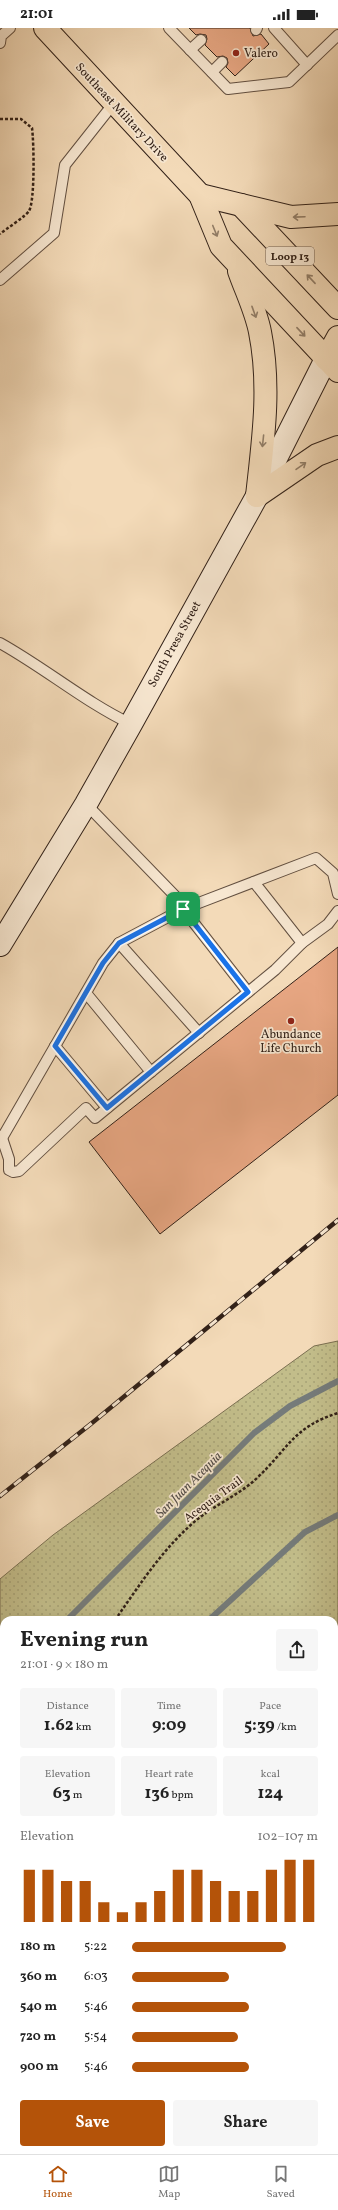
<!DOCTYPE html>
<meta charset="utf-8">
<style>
body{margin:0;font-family:Vollkorn,serif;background:#f6f6f6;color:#222;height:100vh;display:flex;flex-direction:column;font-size:15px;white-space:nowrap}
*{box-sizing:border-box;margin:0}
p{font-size:13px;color:#767676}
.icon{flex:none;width:22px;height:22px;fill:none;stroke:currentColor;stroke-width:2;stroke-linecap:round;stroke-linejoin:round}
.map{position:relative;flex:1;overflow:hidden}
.details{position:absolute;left:0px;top:1588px;width:338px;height:538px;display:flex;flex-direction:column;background:#fff;border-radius:12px 12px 0 0;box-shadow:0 4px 16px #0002}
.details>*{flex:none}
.pin{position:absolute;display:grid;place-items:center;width:34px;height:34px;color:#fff;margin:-17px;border-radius:8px;box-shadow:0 2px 6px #0006}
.round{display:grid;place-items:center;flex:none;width:42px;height:42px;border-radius:4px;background:#f6f6f6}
.overview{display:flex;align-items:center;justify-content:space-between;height:68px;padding:0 20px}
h1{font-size:22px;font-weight:700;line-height:30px}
.figures{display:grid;grid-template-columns:repeat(3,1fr);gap:6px;height:68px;padding:4px 20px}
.figures div{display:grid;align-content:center;border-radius:4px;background:#f6f6f6;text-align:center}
.figures b{font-size:17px;font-weight:700}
.figures small{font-size:11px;font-weight:400}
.figures p{font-size:11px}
.chart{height:112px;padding:8px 20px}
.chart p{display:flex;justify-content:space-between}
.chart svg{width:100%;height:72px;margin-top:4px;stroke:#b45309;stroke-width:6}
.button{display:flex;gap:8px;margin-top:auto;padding:8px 20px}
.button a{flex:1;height:46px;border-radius:4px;background:#b45309;color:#fff;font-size:16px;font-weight:700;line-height:46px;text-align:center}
.button a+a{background:#f6f6f6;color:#222}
ul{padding:0 20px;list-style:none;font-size:13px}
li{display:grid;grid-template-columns:64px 48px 1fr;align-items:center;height:30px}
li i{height:10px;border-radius:5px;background:#b45309}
.status{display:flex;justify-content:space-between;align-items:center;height:28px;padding:0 20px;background:#fff;direction:ltr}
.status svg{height:11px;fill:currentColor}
.tab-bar{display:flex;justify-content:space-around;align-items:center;height:56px;border-top:1px solid #e0e0e0;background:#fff;font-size:11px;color:#767676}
.tab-bar a{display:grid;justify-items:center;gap:2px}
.tab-bar .on{color:#b45309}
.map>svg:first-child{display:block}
.grass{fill:url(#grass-dots);stroke:#7a6f51}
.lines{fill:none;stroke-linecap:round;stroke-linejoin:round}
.stream{stroke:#757b7a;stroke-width:6}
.building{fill:#e7a682;stroke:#322118}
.service-casing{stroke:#624f40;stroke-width:12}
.secondary-casing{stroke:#322118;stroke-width:24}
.primary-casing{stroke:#322118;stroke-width:24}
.path{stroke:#322118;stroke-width:2.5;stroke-dasharray:3 2;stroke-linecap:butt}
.service{stroke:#f7e7d1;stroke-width:10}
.secondary{stroke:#f7e7d1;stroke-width:22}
.primary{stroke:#f3dab8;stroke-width:22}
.rail-casing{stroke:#322118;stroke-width:4.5}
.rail{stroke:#f7e7d1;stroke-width:3;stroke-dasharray:9;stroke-linecap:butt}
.oneway{stroke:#927e68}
.route-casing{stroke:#fff;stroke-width:8}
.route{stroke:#1a73e8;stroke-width:5}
.poi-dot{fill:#8f2418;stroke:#f7e7d1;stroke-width:1.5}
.labels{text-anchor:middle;stroke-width:3.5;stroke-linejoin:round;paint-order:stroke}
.shield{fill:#f7e7d1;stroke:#6d5c50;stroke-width:1}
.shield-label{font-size:11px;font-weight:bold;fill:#322118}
.poi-label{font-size:12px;fill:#322118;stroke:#f7e7d1;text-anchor:start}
.street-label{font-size:12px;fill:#322118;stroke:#f7e7d1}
.water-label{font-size:13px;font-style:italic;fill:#544e49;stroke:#f7e7d1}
</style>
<div class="status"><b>21:01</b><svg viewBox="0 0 49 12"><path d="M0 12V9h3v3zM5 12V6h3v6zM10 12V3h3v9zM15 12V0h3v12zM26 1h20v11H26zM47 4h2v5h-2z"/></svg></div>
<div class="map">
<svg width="338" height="2126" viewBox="0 0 338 2126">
<defs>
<pattern id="grass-dots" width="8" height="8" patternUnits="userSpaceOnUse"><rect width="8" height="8" fill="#c2bd8a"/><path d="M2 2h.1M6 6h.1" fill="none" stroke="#a7a276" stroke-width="1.8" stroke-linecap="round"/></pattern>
</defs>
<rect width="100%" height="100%" fill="#f3dab8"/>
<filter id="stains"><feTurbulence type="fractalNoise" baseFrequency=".005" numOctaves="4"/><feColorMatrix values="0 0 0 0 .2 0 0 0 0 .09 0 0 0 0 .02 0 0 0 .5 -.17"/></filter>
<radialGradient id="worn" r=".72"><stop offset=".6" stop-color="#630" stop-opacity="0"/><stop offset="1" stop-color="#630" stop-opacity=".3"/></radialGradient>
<path class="grass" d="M338 1313V1645L334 1649V1592H4V1997L0 2002V1551L53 1507 314 1318Z"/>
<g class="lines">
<g class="stream">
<path d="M67 1592 254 1405 290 1378 338 1353"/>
<path d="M209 1592 305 1504 338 1487"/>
<path d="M0 1659 4 1655"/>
<path d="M0 1802 4 1798"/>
</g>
</g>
<g class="building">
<path d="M189 0H250L253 8 261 6 269 16 235 48 226 39 228 35 227 30 223 28 217 29 205 17 207 11 206 7 200 6 196 7Z"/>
<path d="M338 919V1067L160 1206 89 1114Z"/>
</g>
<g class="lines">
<g class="service-casing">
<g id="service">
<path d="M169 0 228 61 289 54 338 7"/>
<path d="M274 0 307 37"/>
<path d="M256 2 257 0"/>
<path d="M0 15 1 8 10 0"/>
<path d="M190 22 201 12"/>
<path d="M212 44 222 34"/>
<path d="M0 252 54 205 65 137 114 75"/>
<path d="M0 615C45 640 85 674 131 696"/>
<path d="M254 854 302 915"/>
<path d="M119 915 199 1005"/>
<path d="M248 964 183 881 316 830 333 845 338 866"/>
<path d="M86 965 151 1044"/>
<path d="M55 1018 107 1080"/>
<path d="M0 1108 2 1110 103 935 119 915 183 881 179 872 86 776"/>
<path d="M2 1110 9 1131V1142L13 1144 19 1143 86 1080 95 1090 275 942 302 915 328 896 338 883"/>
</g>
</g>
<g class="secondary-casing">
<path id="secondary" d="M0 917 86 776 131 696 257 468 326 331"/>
</g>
<g class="primary-casing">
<g id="primary">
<path d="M45 0 200 167 221 218 338 343"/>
<path d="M200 167 291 189 338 186"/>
<path d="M241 177 338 280"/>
<path d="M239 243C246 263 256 283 260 304 271 359 263 413 257 468"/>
<path d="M326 331 338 309"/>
<path d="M257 468 317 427 338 419"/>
</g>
</g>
<g class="path">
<path d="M0 91H21L32 100C34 115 35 173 29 183 26 188 6 201 0 206"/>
<path d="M115 1592C139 1558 161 1523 193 1495 212 1478 238 1468 257 1450 288 1421 293 1399 338 1385"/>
<path d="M0 1693 4 1691"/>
</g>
<use href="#service" class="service"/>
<use href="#secondary" class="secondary"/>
<use href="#primary" class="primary"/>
<g class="rail-casing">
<path id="rail" d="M0 1468 92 1395 338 1192"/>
</g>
<use href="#rail" class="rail"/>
</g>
<defs><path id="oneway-shaft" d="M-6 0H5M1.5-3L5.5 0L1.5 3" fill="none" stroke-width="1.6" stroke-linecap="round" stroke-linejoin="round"/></defs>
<g class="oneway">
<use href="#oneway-shaft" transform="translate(299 189) rotate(178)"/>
<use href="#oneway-shaft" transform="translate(215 203) rotate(68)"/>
<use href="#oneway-shaft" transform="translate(311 251) rotate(-133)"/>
<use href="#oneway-shaft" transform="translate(254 284) rotate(70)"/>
<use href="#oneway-shaft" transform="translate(301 304) rotate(47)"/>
<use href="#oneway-shaft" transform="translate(263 413) rotate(96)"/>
<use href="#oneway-shaft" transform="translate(301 438) rotate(-35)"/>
</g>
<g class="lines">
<g class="route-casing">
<path id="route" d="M183 881 248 964 107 1080 55 1018 103 935 119 915Z"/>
</g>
<use href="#route" class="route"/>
</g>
<g class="poi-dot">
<circle cx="236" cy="25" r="4"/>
<circle cx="291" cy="993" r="4"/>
</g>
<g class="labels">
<rect class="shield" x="266" y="219" width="48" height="18" rx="3"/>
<g class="shield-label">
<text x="290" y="232">Loop 13</text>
</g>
<g class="poi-label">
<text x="244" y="29">Valero</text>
<text x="291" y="1010" text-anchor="middle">Abundance<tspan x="291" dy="14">Life Church</tspan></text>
</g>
<g class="street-label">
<text transform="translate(122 84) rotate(47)" y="4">Southeast Military Drive</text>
<text transform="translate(174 616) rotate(-61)" y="4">South Presa Street</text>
<text transform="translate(213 1471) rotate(-36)" y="4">Acequia Trail</text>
</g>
<g class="water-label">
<text transform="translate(188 1456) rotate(-45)" y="5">San Juan Acequia</text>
</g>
</g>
<rect width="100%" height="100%" filter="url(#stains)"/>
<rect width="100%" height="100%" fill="url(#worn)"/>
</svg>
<div class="pin" style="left:183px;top:881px;background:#1e9e55"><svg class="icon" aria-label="arrive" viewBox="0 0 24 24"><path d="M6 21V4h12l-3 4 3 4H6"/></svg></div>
<section class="details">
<div class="overview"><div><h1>Evening run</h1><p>21:01 · 9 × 180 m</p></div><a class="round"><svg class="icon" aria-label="share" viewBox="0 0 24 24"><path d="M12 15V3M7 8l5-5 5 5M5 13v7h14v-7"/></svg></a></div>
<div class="figures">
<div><p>Distance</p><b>1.62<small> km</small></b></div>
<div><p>Time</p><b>9:09</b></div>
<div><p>Pace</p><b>5:39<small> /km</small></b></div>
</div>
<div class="figures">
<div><p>Elevation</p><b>63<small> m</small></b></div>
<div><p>Heart rate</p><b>136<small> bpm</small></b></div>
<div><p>kcal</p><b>124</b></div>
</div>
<div class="chart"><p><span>Elevation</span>102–107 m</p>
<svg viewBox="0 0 160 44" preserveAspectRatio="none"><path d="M5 44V12M15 44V12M25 44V19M35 44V19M45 44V32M55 44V38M65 44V32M75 44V25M85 44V12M95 44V12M105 44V19M115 44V25M125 44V25M135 44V12M145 44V6M155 44V6"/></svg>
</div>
<ul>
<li><b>180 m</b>5:22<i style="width:83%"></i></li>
<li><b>360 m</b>6:03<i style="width:52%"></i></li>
<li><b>540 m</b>5:46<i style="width:63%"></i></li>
<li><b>720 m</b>5:54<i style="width:57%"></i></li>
<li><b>900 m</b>5:46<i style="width:63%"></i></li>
</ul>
<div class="button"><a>Save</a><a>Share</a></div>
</section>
</div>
<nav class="tab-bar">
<a class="on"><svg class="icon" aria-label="home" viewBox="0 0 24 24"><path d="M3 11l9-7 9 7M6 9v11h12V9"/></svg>Home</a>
<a><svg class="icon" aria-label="map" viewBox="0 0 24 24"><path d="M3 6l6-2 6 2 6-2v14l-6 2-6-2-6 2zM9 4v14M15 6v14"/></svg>Map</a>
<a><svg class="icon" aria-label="saved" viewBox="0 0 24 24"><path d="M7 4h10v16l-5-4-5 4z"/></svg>Saved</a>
</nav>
